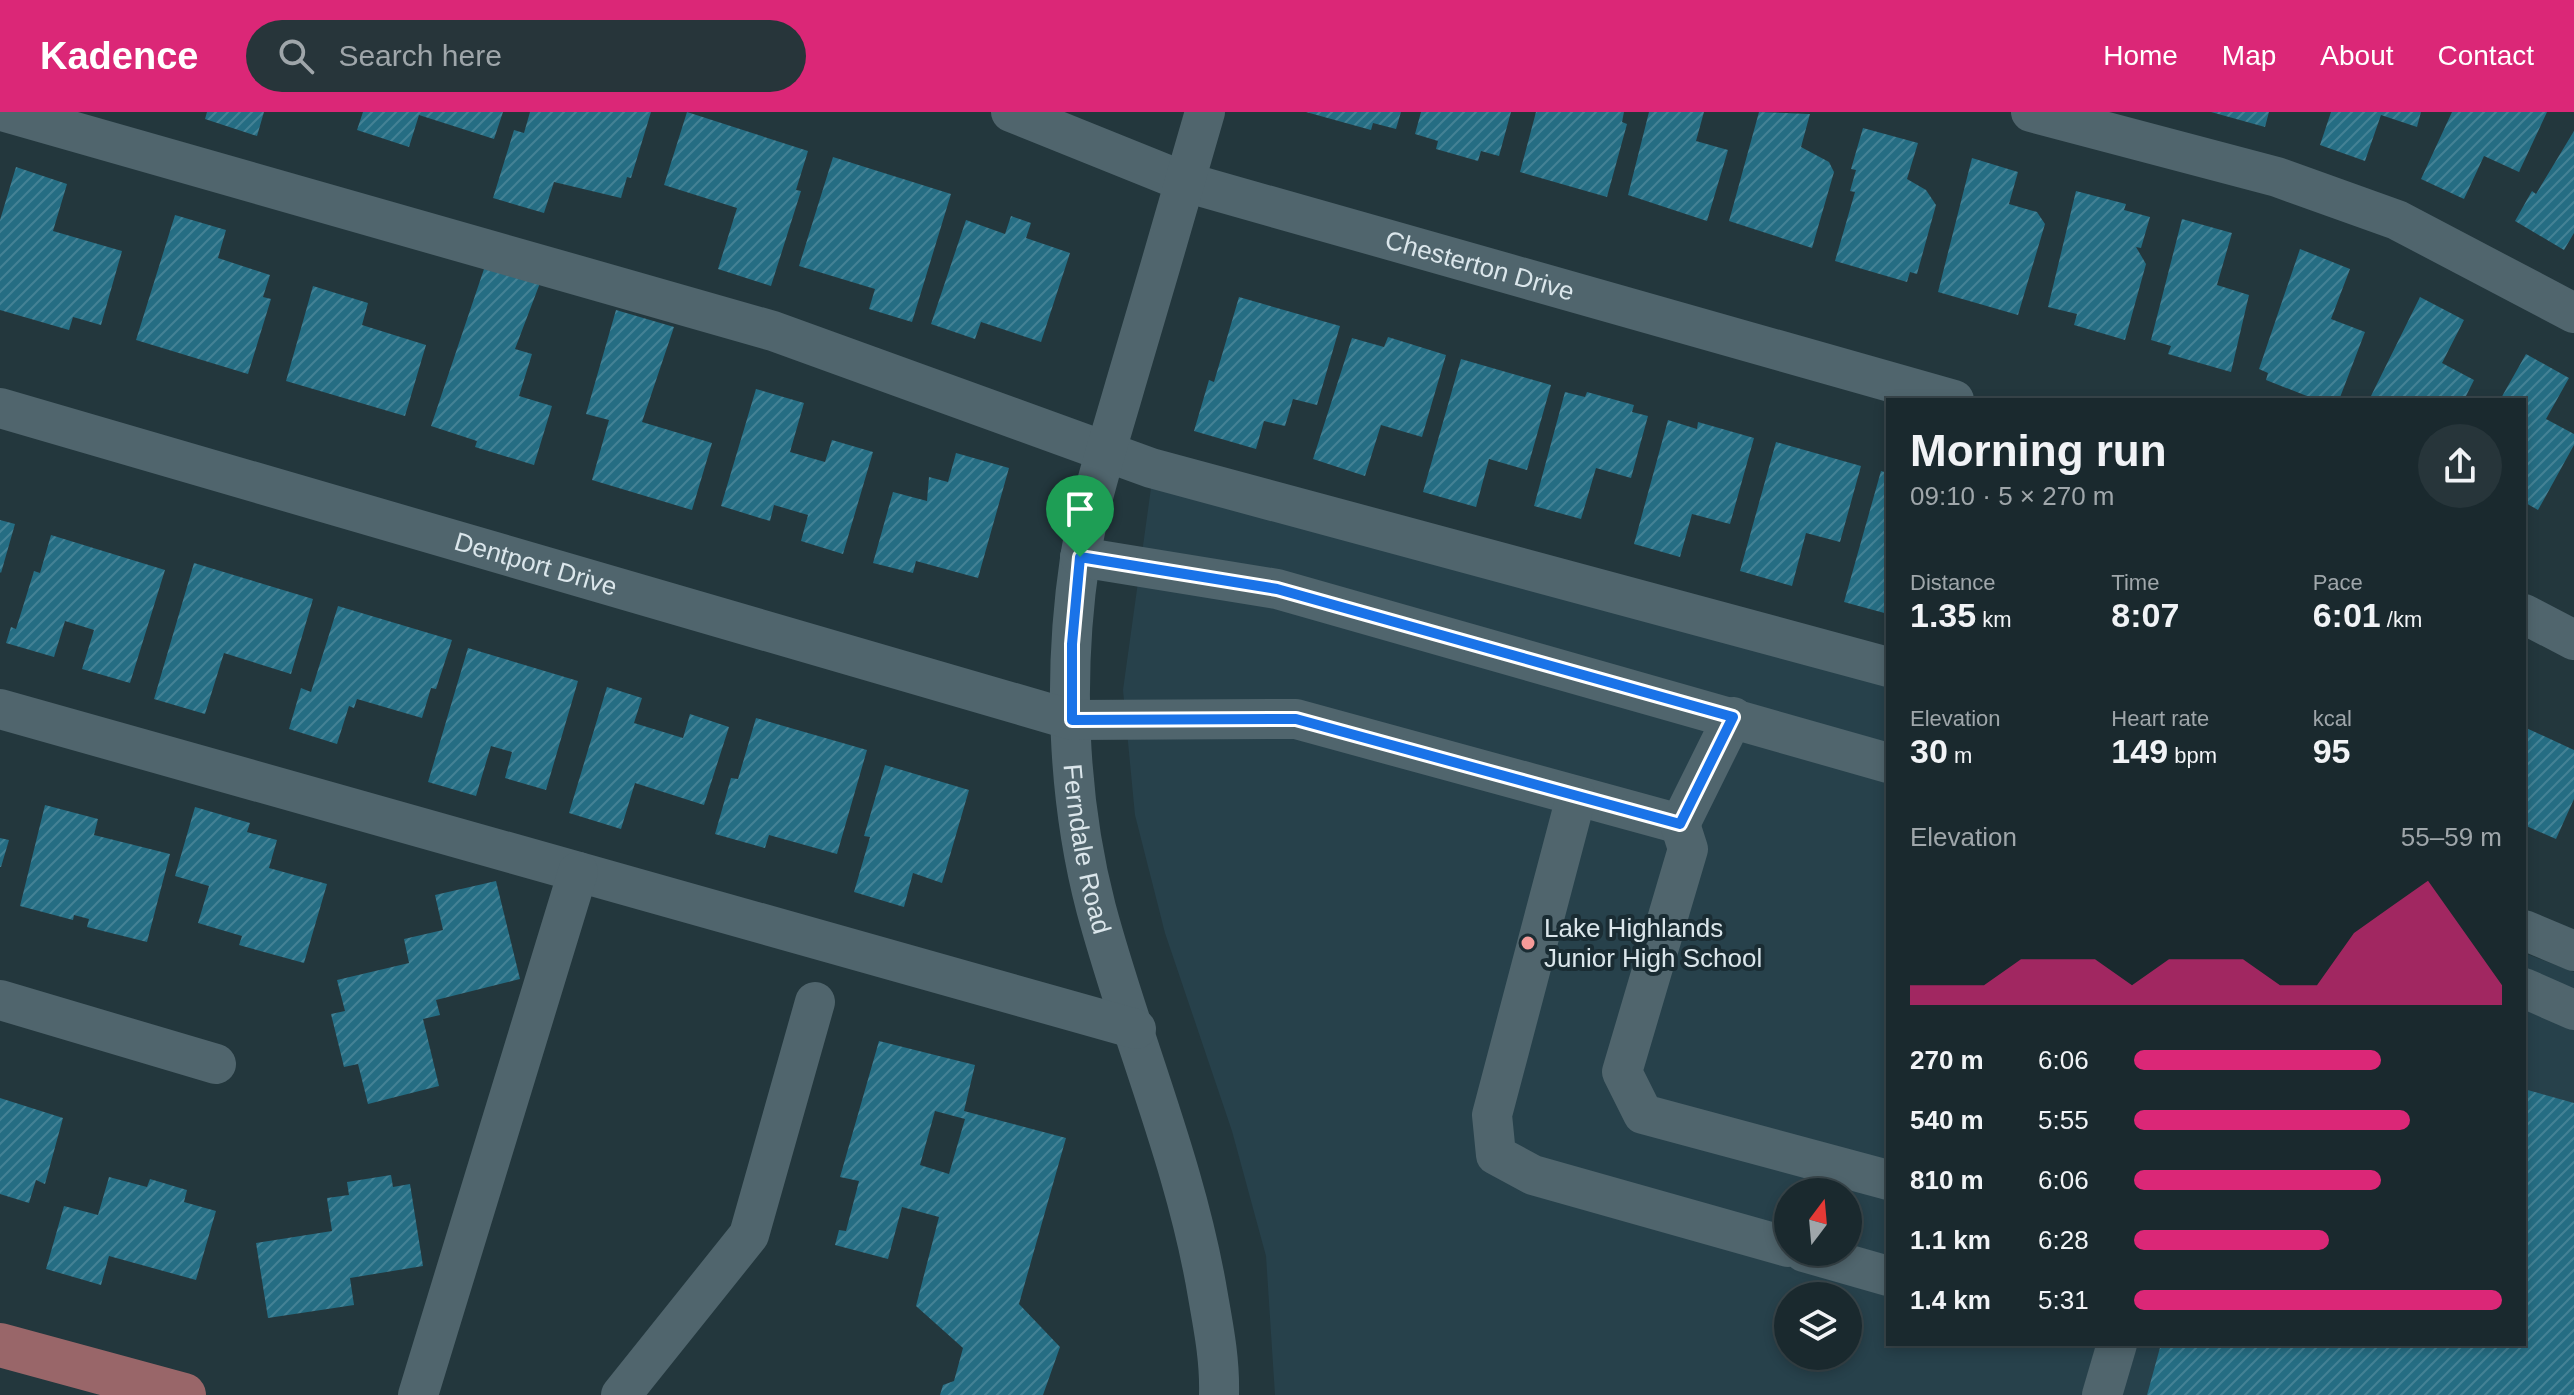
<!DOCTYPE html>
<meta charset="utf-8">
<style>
body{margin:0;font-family:Helvetica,sans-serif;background:#27353a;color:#f1f3f6;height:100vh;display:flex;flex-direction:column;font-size:30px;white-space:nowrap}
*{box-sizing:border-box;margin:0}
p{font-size:26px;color:#9fa6aa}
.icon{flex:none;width:44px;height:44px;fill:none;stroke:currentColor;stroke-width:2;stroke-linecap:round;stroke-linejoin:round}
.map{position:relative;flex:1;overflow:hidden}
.side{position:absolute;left:1886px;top:286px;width:640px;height:948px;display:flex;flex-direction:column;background:#1a292e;border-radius:0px;box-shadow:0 4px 12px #0003,0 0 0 2px #38454a}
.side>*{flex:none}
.needle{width:52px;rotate:16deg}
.controls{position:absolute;left:1774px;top:1066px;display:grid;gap:16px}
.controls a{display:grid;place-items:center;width:88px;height:88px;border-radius:50%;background:#1a292e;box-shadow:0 4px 12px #0003,0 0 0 2px #38454a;font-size:40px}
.pin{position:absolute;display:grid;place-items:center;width:68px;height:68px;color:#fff;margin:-82px -34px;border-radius:50% 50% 50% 0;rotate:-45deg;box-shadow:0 0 8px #0007}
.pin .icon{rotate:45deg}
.round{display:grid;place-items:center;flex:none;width:84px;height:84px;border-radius:42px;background:#27353a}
.overview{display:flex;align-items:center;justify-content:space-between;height:136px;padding:0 24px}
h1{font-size:44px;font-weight:600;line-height:60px}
.figures{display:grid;grid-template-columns:repeat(3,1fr);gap:12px;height:136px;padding:8px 24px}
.figures div{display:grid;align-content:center}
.figures b{font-size:34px;font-weight:600}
.figures small{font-size:22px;font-weight:400}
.figures p{font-size:22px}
.chart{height:224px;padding:16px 24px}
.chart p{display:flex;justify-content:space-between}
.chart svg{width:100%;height:144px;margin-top:8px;fill:#db2777;opacity:.7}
ul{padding:0 24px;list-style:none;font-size:26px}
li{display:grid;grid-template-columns:128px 96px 1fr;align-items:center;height:60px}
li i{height:20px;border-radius:10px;background:#db2777}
header{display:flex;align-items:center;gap:48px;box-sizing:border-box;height:112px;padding:0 40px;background:#db2777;color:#fff}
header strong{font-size:38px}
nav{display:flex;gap:44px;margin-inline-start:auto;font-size:28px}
.search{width:560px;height:72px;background:#27353a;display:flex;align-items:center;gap:20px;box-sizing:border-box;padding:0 28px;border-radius:44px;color:#9fa6aa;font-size:30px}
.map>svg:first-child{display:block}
.built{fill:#27414b;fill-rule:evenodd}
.building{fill:url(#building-hatch);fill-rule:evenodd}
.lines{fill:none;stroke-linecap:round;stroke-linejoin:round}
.minor{stroke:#50656d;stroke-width:40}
.major{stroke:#996669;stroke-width:44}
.route-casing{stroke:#fff;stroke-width:16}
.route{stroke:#1a73e8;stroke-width:10}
.poi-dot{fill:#f59b99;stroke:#1a2c33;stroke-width:3}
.labels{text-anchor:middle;stroke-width:8;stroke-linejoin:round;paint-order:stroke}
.street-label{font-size:26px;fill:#dbe6eb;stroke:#1a2c33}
.poi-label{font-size:26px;fill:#dbe6eb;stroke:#1a2c33;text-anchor:start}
</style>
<header>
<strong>Kadence</strong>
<div class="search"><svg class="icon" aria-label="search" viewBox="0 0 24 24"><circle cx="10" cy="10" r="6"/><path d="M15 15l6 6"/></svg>Search here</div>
<nav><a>Home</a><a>Map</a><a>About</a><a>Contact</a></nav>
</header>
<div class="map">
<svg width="2574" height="1283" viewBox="0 0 2574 1283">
<defs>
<pattern id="building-hatch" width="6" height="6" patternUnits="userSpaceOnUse" patternTransform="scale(2)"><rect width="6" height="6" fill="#256d83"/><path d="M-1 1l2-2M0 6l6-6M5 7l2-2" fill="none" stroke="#448295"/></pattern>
</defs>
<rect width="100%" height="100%" fill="#23373d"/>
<path class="built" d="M1152 369 1888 574V1232H2524V841L2574 860V1283H1275L1266 1144 1232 1019 1165 821 1135 703 1123 578ZM1788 1080H1848V1140H1788ZM1788 1184H1848V1244H1788Z"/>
<g class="building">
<path d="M207 0H264L257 24 205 7Z"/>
<path d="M363 0H503L494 27 419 3 409 35 357 18Z"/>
<path d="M530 0H651L631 66 627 65 621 86 554 70 544 101 493 86 514 18 524 21Z"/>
<path d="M687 0 808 39 796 78 801 79 771 174 718 157 737 96 664 73Z"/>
<path d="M1306 0H1401L1396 17 1373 11 1371 18Z"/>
<path d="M1421 0H1511L1499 44 1481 39 1478 49 1436 37 1438 29 1415 22Z"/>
<path d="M1536 0H1624L1622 10 1627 12 1607 85 1520 60Z"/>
<path d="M1649 0H1704L1696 29 1728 38 1707 109 1628 83Z"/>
<path d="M1759 0 1810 2 1801 35 1829 50 1834 60 1812 136 1729 109Z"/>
<path d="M2211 0H2269L2265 15Z"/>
<path d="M2331 0H2421L2417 15 2381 3 2365 49 2320 33Z"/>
<path d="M2452 0H2547L2519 60 2484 44 2464 87 2421 67Z"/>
<path d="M1863 16 1918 31 1907 67 1926 78 1936 93 1917 162 1910 160 1907 170 1835 149 1855 80 1850 79 1856 58 1851 57Z"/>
<path d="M2574 19V121L2564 138 2515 109 2532 79 2536 82Z"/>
<path d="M833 45 951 82 912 210 869 197 875 177 799 154Z"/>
<path d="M1972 46 2018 60 2009 92 2037 100 2045 112 2018 203 1938 180Z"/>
<path d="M16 55 67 72 53 119 122 139 101 213 73 205 69 218 0 198V108Z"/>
<path d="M2076 79 2126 92 2124 98 2150 105 2141 136 2136 135 2146 152 2125 228 2074 213 2077 202 2048 195Z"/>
<path d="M175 103 226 118 218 146 270 163 263 185 271 187 248 262 136 228Z"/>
<path d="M1011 104 1031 111 1026 126 1070 141 1041 230 981 210 975 227 931 212 966 108 1005 122Z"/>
<path d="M2182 107 2232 121 2217 173 2249 183 2231 260 2168 242 2171 234 2151 228Z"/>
<path d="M2300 137 2350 157 2331 207 2365 220 2339 288 2330 284 2328 288H2317L2266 268 2268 261 2259 257Z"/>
<path d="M485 154 540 171 515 237 532 242 519 284 552 294 534 353 475 335 477 329 431 314Z"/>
<path d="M313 174 368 191 362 213 426 233 405 304 286 269Z"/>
<path d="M1239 185 1340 214 1317 293 1293 287 1285 314 1264 309 1256 337 1194 319 1209 268 1214 270Z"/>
<path d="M2420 185 2464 208 2442 251 2474 268 2464 288H2369Z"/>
<path d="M616 198 674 215 642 310 712 331 692 398 592 368 609 308 586 302Z"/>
<path d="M1388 225 1446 243 1422 325 1381 313 1365 364 1313 347 1352 226 1384 235Z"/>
<path d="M2526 242 2569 266 2546 307 2574 322V333L2538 398 2524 390V288H2500Z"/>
<path d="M1461 247 1551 273 1527 358 1489 347 1476 395 1423 380Z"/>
<path d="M756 277 804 291 790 340 825 350 832 328 873 340 843 442 801 429 808 403 774 393 770 409 721 394Z"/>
<path d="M1565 280 1585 285 1587 280 1634 293 1632 300 1648 304 1631 366 1596 356 1581 407 1534 394Z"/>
<path d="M1668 308 1697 317 1698 310 1754 326 1730 412 1692 402 1680 445 1634 432Z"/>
<path d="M1776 330 1861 354 1840 430 1806 421 1792 474 1740 459Z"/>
<path d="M956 341 1009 356 978 466 916 449 913 461 873 451 893 380 927 389 929 365 948 370Z"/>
<path d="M1881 359 1888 361V502L1844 490Z"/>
<path d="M0 408 15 412 1 461 0 460Z"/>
<path d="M51 423 165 458 130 571 82 557 94 518 65 509 54 545 6 531 11 515 16 517 34 459 40 461Z"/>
<path d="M194 451 313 487 291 562 224 541 205 602 154 587Z"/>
<path d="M338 494 452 528 436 577 431 576 422 606 357 587 354 596 349 594 337 632 289 617 301 576 311 580Z"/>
<path d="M468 536 578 569 546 678 505 666 512 640 491 634 476 684 428 670Z"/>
<path d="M607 575 642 586 634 611 683 626 690 602 729 615 704 693 635 671 621 717 569 701Z"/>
<path d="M756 606 867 638 837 742 769 723 765 736 715 722 731 666 738 667Z"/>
<path d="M2524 615 2574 638V687L2556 727 2524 713Z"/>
<path d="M885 653 969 678 942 771 913 761 904 795 854 780 870 725 864 724Z"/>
<path d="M45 693 98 707 94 723 170 742 147 830 87 815 89 807 74 803 73 808 20 794Z"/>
<path d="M195 695 250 711 247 720 277 728 269 756 327 772 304 851 239 833 242 824 198 811 209 774 175 764Z"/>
<path d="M0 726 9 728 1 755H0Z"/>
<path d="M496 769 520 867 436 888 440 903 423 907 439 974 368 992 358 952 344 955 331 902 345 899 337 868 409 851 404 827 443 818 435 783Z"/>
<path d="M879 929 975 953 964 999 1066 1026 1019 1192 1060 1235 1043 1283H940L943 1273 954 1269 963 1236 916 1194 939 1105 902 1095 888 1147 835 1133 839 1118 846 1119 859 1069 840 1065ZM935 999 965 1007 949 1062 920 1053Z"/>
<path d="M2524 977 2574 991V1283H2147L2161 1232H2524Z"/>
<path d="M0 986 63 1006 45 1072 36 1068 29 1091 0 1082Z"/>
<path d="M391 1063 393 1075 410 1072 423 1154 350 1166 354 1193 268 1206 256 1131 332 1119 327 1086 349 1083 347 1070Z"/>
<path d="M109 1065 147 1075 150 1067 187 1078 184 1090 216 1099 196 1168 109 1144 101 1173 46 1157 64 1094 98 1103Z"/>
</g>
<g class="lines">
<g class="minor">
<path d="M5 0 773 219 1151 356 1888 555"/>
<path id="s1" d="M1011 0 1185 70 1954 288"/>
<path id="s2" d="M1205 0C1179 91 1152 183 1125 274 1109 330 1089 389 1080 447 1063 560 1067 685 1096 796 1131 927 1186 1051 1208 1184 1214 1218 1220 1249 1219 1283"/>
<path d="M2031 0 2277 65 2397 108 2574 201"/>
<path id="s3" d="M0 296 1072 608 1296 607 1680 712 1733 605"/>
<path d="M1080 445 1277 477 1888 651"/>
<path d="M2524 502 2574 528"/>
<path d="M0 597 1136 917"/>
<path d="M1576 685 1492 1003 1496 1043 1533 1063 1788 1135"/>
<path d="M1680 712 1688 737 1622 960 1643 1002 1888 1068"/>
<path d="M2524 818 2574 839"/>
<path d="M2524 876 2574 898"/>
<path d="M0 888 216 952"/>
<path d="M1804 1140 1888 1164"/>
<path d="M418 1283 578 760"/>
<path d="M621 1283 749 1123 815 890"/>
<path d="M2102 1283 2117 1232"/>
</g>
<path class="major" d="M0 1233 184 1283"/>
</g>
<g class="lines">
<g class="route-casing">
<path id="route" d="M1080 445 1277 477 1733 605 1680 712 1296 607 1072 608V532Z"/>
</g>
<use href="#route" class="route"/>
</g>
<circle class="poi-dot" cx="1528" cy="831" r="8"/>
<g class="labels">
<g class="street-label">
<text dy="9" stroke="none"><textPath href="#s1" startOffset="494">Chesterton Drive</textPath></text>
<text dy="9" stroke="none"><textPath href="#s3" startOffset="558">Dentport Drive</textPath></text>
<text dy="9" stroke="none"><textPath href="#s2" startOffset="756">Ferndale Road</textPath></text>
</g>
<g class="poi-label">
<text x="1544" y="825">Lake Highlands<tspan x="1544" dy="30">Junior High School</tspan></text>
</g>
</g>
</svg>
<div class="controls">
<a><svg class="needle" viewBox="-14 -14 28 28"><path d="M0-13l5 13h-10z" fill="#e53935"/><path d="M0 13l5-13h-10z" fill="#9fa6aa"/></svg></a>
<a><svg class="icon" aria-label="layers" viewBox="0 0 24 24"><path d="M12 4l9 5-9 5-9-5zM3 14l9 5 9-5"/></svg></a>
</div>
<div class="pin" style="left:1080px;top:445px;background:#1e9e55"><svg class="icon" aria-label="arrive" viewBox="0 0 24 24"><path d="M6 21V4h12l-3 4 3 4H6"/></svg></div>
<section class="side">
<div class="overview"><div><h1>Morning run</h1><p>09:10 · 5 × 270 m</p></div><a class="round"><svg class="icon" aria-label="share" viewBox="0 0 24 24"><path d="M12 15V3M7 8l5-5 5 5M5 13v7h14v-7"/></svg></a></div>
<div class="figures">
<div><p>Distance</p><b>1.35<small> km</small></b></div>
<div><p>Time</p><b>8:07</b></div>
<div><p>Pace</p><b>6:01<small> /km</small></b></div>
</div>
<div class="figures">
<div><p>Elevation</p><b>30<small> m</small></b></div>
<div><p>Heart rate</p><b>149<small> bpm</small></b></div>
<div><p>kcal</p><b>95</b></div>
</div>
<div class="chart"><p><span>Elevation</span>55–59 m</p>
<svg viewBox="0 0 160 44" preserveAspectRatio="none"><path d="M0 44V38L10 38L20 38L30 30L40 30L50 30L60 38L70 30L80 30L90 30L100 38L110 38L120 22L130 14L140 6L150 22L160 38V44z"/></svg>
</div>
<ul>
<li><b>270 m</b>6:06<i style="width:67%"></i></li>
<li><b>540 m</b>5:55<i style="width:75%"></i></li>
<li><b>810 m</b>6:06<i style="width:67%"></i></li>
<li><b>1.1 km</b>6:28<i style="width:53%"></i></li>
<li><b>1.4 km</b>5:31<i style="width:100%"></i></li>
</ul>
</section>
</div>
